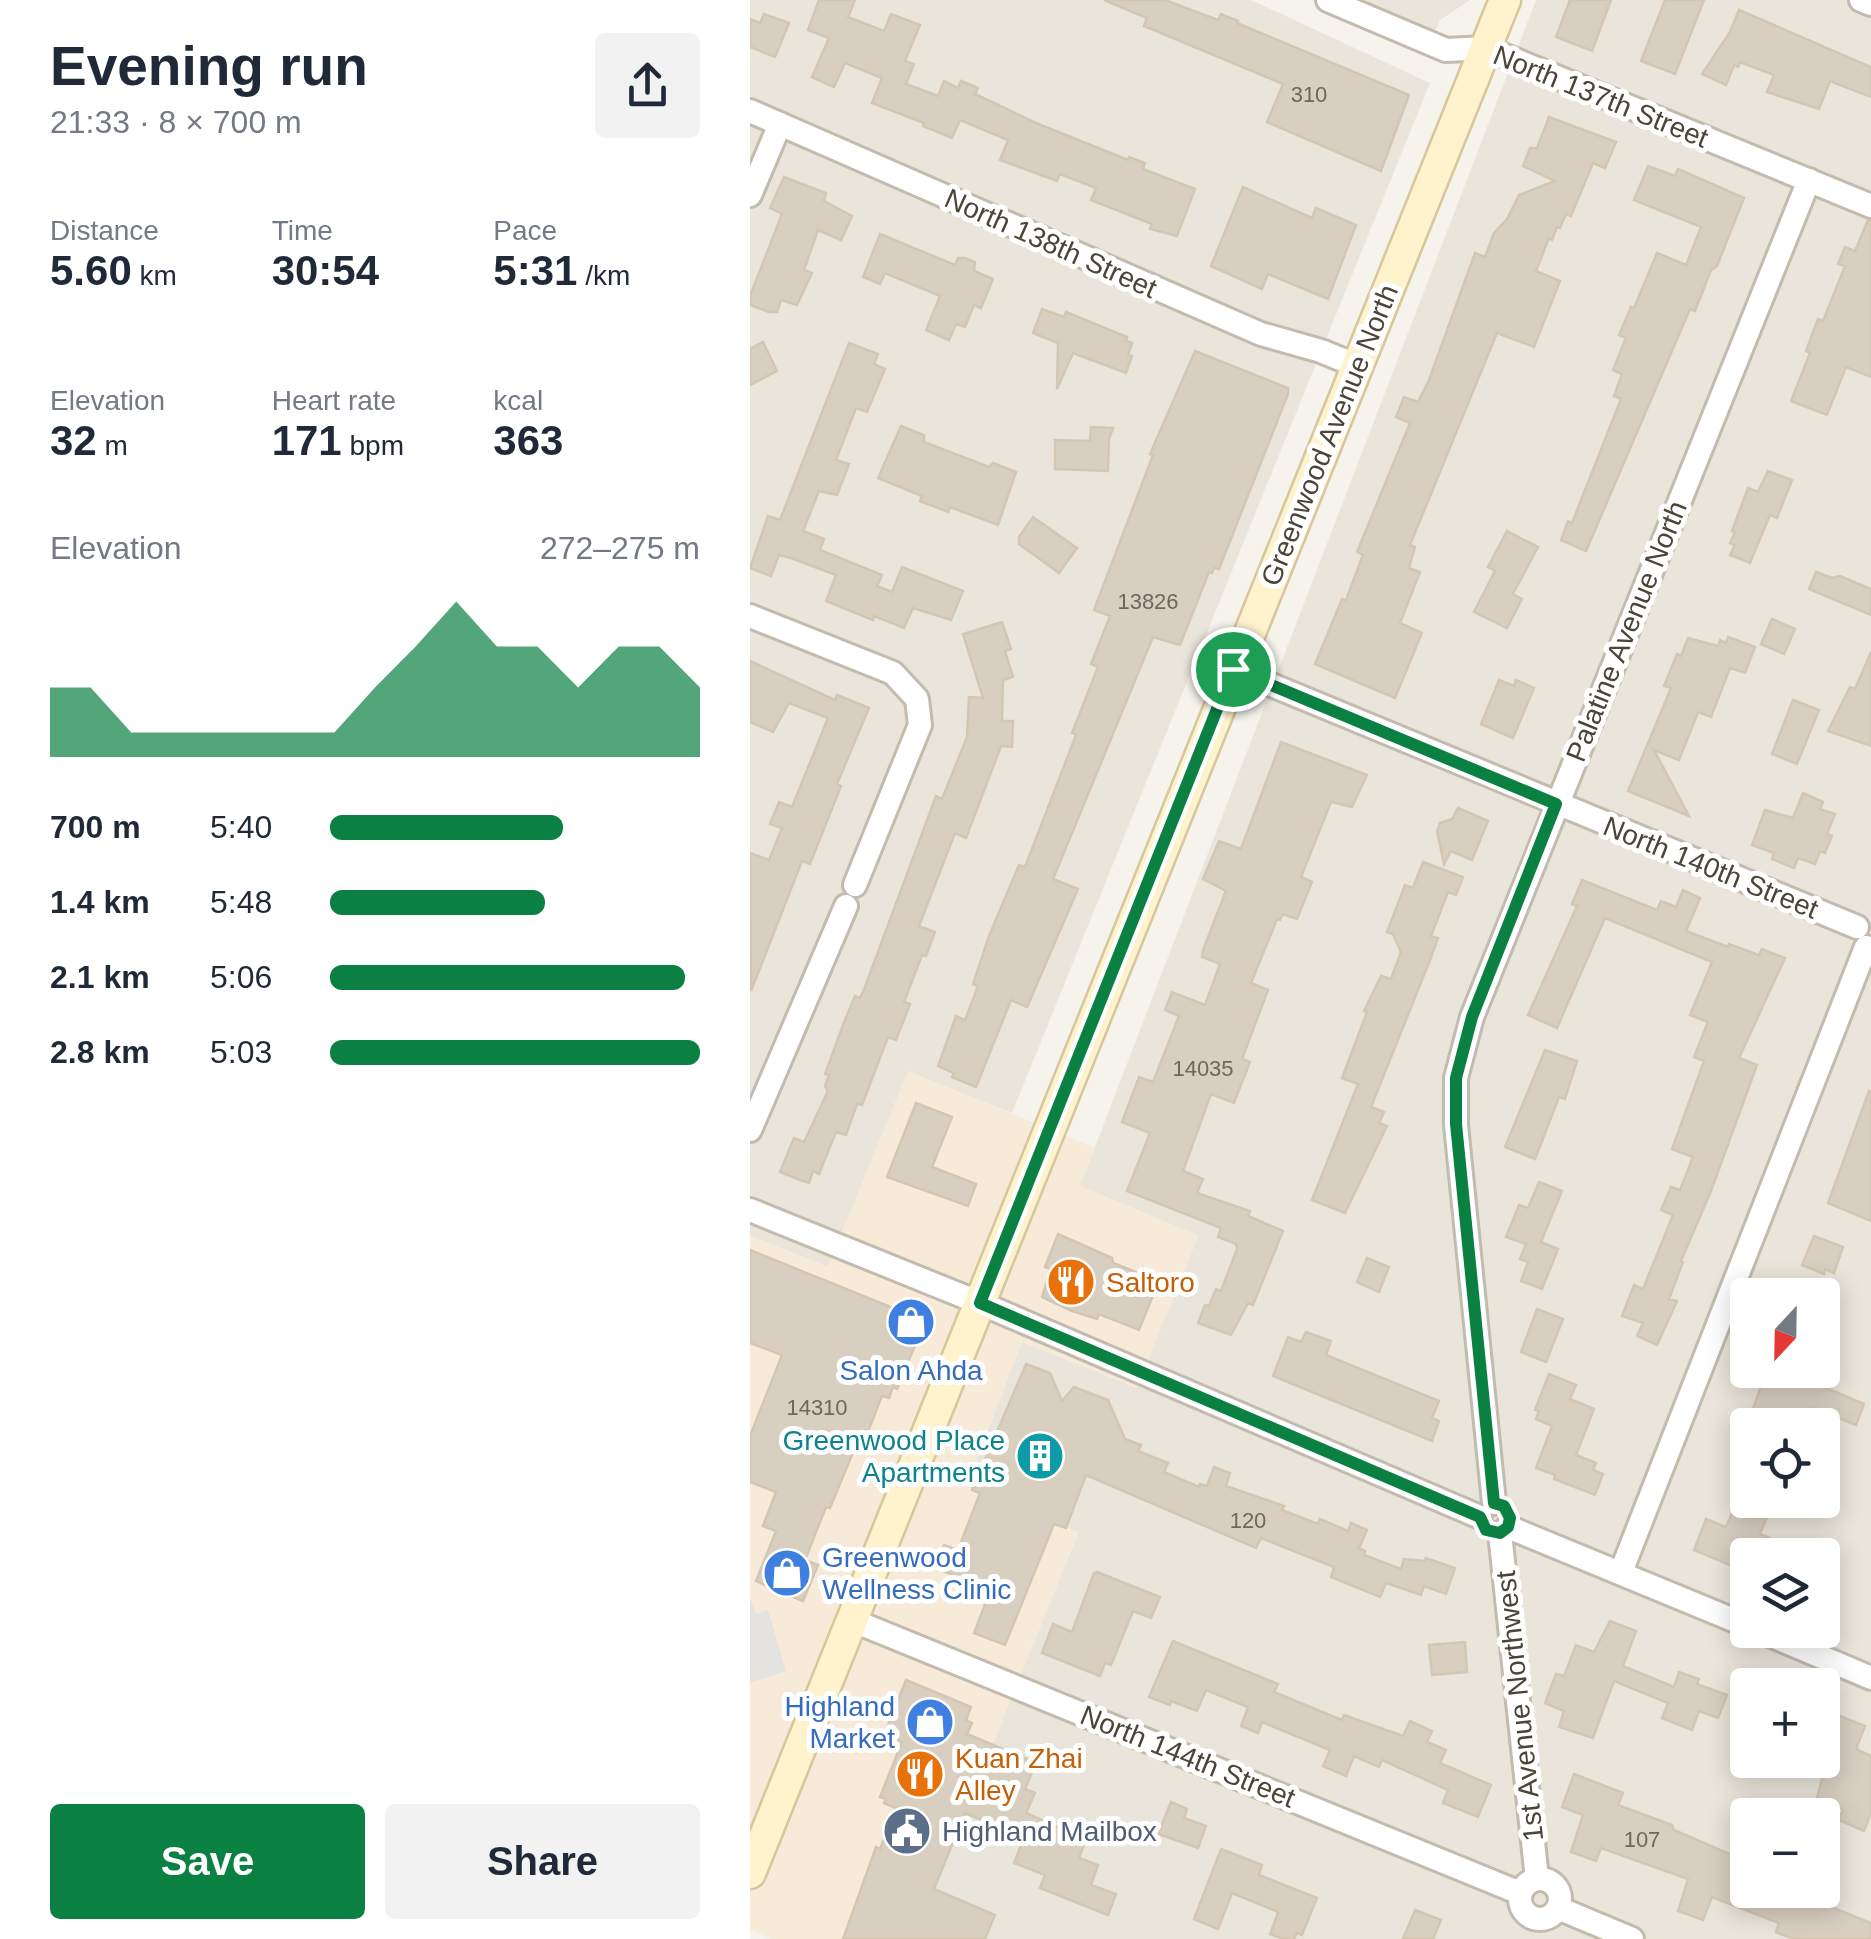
<!DOCTYPE html>
<meta charset="utf-8">
<style>
body{margin:0;font-family:Helvetica,sans-serif;background:#f2f2f3;color:#1f2937;height:100vh;display:flex;flex-direction:column;font-size:38px;white-space:nowrap}
*{box-sizing:border-box;margin:0}
p{font-size:32px;color:#747a83}
.icon{flex:none;width:55px;height:55px;fill:none;stroke:currentColor;stroke-width:2;stroke-linecap:round;stroke-linejoin:round}
.map{position:relative;flex:1;overflow:hidden}
.sheet{display:flex;flex-direction:column;background:#fff;width:750px}
.sheet>*{flex:none}
.needle{width:65px;rotate:202deg}
.fabs{position:absolute;left:980px;top:1278px;display:grid;gap:20px}
.fabs a{display:grid;place-items:center;width:110px;height:110px;border-radius:10px;background:#fff;box-shadow:0 5px 25px #0003;font-size:50px}
.pin{position:absolute;display:grid;place-items:center;width:85px;height:85px;color:#fff;margin:-42px;border:5px solid #fff;border-radius:50%;box-shadow:0 2px 10px #0007}
.round{display:grid;place-items:center;flex:none;width:105px;height:105px;border-radius:10px;background:#f2f2f3}
.summary{display:flex;align-items:center;justify-content:space-between;height:170px;padding:0 50px}
h1{font-size:55px;font-weight:700;line-height:75px}
.stats{display:grid;grid-template-columns:repeat(3,1fr);gap:15px;height:170px;padding:10px 50px}
.stats div{display:grid;align-content:center}
.stats b{font-size:42px;font-weight:700}
.stats small{font-size:28px;font-weight:400}
.stats p{font-size:28px}
.chart{height:280px;padding:20px 50px}
.chart p{display:flex;justify-content:space-between}
.chart svg{width:100%;height:180px;margin-top:10px;fill:#0b8043;opacity:.7}
.action{display:flex;gap:20px;margin-top:auto;padding:20px 50px}
.action a{flex:1;height:115px;border-radius:10px;background:#0b8043;color:#fff;font-size:40px;font-weight:700;line-height:115px;text-align:center}
.action a+a{background:#f2f2f3;color:#1f2937}
ul{padding:0 50px;list-style:none;font-size:32px}
li{display:grid;grid-template-columns:160px 120px 1fr;align-items:center;height:75px}
li i{height:25px;border-radius:12px;background:#0b8043}
main{display:flex;flex:1;min-height:0}
.map>svg:first-child{display:block}
.residential{fill:#eae5da;fill-rule:evenodd}
.commercial{fill:#f7ead8}
.parking{fill:#e5e3e0}
.building{fill:#d8cfc1;stroke:#d3c7b4;stroke-width:2.5}
.lines{fill:none;stroke-linecap:round;stroke-linejoin:round}
.minor-casing{stroke:#c2bbae;stroke-width:28}
.secondary-casing{stroke:#d6c79b;stroke-width:35}
.minor{stroke:#fff;stroke-width:22}
.secondary{stroke:#fff3cd;stroke-width:30}
.route-casing{stroke:#fff;stroke-width:20}
.route{stroke:#0b8043;stroke-width:12}
.labels{text-anchor:middle;stroke-width:10;stroke-linejoin:round;paint-order:stroke}
.number-label{font-size:22px;fill:#6e675b}
.street-label{font-size:28px;fill:#4b4439;stroke:#fff}
.food-label{font-size:28px;fill:#c56008;stroke:#fff;text-anchor:start}
.shop-label{font-size:28px;fill:#366cbe;stroke:#fff}
.culture-label{font-size:28px;fill:#0d838f;stroke:#fff;text-anchor:end}
.service-label{font-size:28px;fill:#4e5e75;stroke:#fff;text-anchor:start}
</style>
<main>
<section class="sheet">
<div class="summary"><div><h1>Evening run</h1><p>21:33 · 8 × 700 m</p></div><a class="round"><svg class="icon" aria-label="share" viewBox="0 0 24 24"><path d="M12 15V3M7 8l5-5 5 5M5 13v7h14v-7"/></svg></a></div>
<div class="stats">
<div><p>Distance</p><b>5.60<small> km</small></b></div>
<div><p>Time</p><b>30:54</b></div>
<div><p>Pace</p><b>5:31<small> /km</small></b></div>
</div>
<div class="stats">
<div><p>Elevation</p><b>32<small> m</small></b></div>
<div><p>Heart rate</p><b>171<small> bpm</small></b></div>
<div><p>kcal</p><b>363</b></div>
</div>
<div class="chart"><p><span>Elevation</span>272–275 m</p>
<svg viewBox="0 0 160 44" preserveAspectRatio="none"><path d="M0 44V27L10 27L20 38L30 38L40 38L50 38L60 38L70 38L80 27L90 17L100 6L110 17L120 17L130 27L140 17L150 17L160 27V44z"/></svg>
</div>
<ul>
<li><b>700 m</b>5:40<i style="width:63%"></i></li>
<li><b>1.4 km</b>5:48<i style="width:58%"></i></li>
<li><b>2.1 km</b>5:06<i style="width:96%"></i></li>
<li><b>2.8 km</b>5:03<i style="width:100%"></i></li>
</ul>
<div class="action"><a>Save</a><a>Share</a></div>
</section>
<div class="map">
<svg width="1121" height="1939" viewBox="0 0 1121 1939">
<rect width="100%" height="100%" fill="#f6f3ec"/>
<g class="residential">
<path d="M0 0H501L680 83 262 1113 158 1072 78 1267 0 1236Z"/>
<path d="M611 0H720L690 20 684 35Z"/>
<path d="M786 0H1121V1939H164L328 1533 216 1487 272 1342 387 1387 448 1236 330 1186ZM998 1295H1072V1370H998ZM998 1425H1072V1500H998ZM998 1555H1072V1630H998ZM998 1685H1072V1760H998ZM998 1815H1072V1890H998Z"/>
</g>
<path class="commercial" d="M158 1071 345 1148 330 1186 448 1235 387 1388 272 1342 216 1486 328 1532 164 1939H21L0 1930V1236L78 1267Z"/>
<path class="parking" d="M0 1598 6 1614 18 1610 36 1671 0 1683Z"/>
<g class="building">
<path d="M69 0H105L98 17 134 31 141 14 170 25 155 61 164 64 156 84 188 96 194 81 208 88 211 81 228 88 225 94 286 123 378 160 379 157 395 163 393 169 445 189 427 236 400 229 402 224 341 200 346 188 310 174 307 181 250 160 258 140 210 120 202 138 173 126 174 123 122 103 132 78 95 63 84 87 62 77 79 38 58 30Z"/>
<path d="M354 0H415L468 20 471 14 488 21 487 23 659 95 631 171 517 122 533 84 394 26 397 18Z"/>
<path d="M820 0H861L842 51 806 37Z"/>
<path d="M915 0H954L925 74 891 61Z"/>
<path d="M989 10 1121 67V97L1080 81 1069 109 1017 92 1024 75 990 62 988 67 984 65 976 85 952 74 980 32Z"/>
<path d="M14 14 39 23 25 57 0 47V19L10 23Z"/>
<path d="M799 117 866 142 855 168 843 163 821 216 816 214 810 228 807 227 802 240 799 238 786 271 810 281 784 347 747 333 660 545 665 547 659 568 670 572 650 623 672 633 645 698 565 664 592 599 596 600 613 555 607 552 660 423 646 417 654 397 668 402 679 380 725 253 735 257 744 233 757 219 769 195 805 181 773 166 780 148H787Z"/>
<path d="M898 166 925 176 928 169 994 198 967 266 961 270 945 311 940 309 836 551 811 540 818 521 822 523 871 399 864 396 872 374 863 370 876 338 869 335 881 307 884 308 907 253 936 265 951 227 884 200Z"/>
<path d="M34 177 76 193 74 201 102 216 91 240 68 230 54 270 62 273 47 305 31 300 27 312H19L0 305V296L32 214 20 208Z"/>
<path d="M493 187 562 218 566 208 606 225 578 299 518 274 512 289 461 266Z"/>
<path d="M1118 220 1121 221V377L1096 367 1077 415 1041 401 1060 353 1056 351 1068 319 1073 321 1095 266 1088 264 1095 247 1105 251Z"/>
<path d="M130 234 205 265 208 258H215L225 262 224 271 243 279 231 308 224 305 215 327 206 324 199 340 176 330 190 296 135 273 130 284 113 277Z"/>
<path d="M292 309 314 317 316 312 377 337 376 341 382 343 378 355 382 356 376 373 323 353 307 389 308 343 283 333Z"/>
<path d="M13 342 27 371 0 385V349Z"/>
<path d="M99 343 128 354 124 364 135 369 117 412 106 408 86 460 99 464 87 495 69 491 53 531 74 539 70 550 132 575 127 586 142 592 152 567 213 591 201 620 163 608 154 628 124 616 123 620 76 601 86 575 41 558 29 555 21 576 0 568 18 516 30 520Z"/>
<path d="M445 351 538 388V394L469 569 464 568 462 573 459 572 430 645 403 637 303 879 328 889 277 1007 261 1000 226 1087 202 1077 204 1073 188 1066 206 1016 215 1020 228 986 223 984 239 936 269 865 275 867 326 735 322 733 348 667 341 664 360 616 344 610 403 455 400 454Z"/>
<path d="M151 426 174 435V442L239 467 243 463 266 472 248 525 200 507 198 512 170 501 172 496 128 478Z"/>
<path d="M341 427 363 428 359 439 358 471 305 469V440L340 441Z"/>
<path d="M1018 471 1042 480 1027 518 1020 515 1000 563 980 555 985 545 980 543 985 532 982 531 998 488 1008 492Z"/>
<path d="M283 517 327 548 309 573 269 544V537Z"/>
<path d="M757 531 788 547 763 594 772 599 757 628 724 612 745 571 738 567Z"/>
<path d="M1066 572 1082 578 1090 576 1121 589V615L1059 589Z"/>
<path d="M1022 619 1045 629 1034 654 1011 644Z"/>
<path d="M252 622 261 649 255 651 263 677 253 680 252 721H263L262 747 251 746 216 838 205 833 169 926 185 932 176 956 172 955 154 1002 160 1004 146 1040 138 1037 112 1105 107 1104 96 1135 86 1132 69 1174 63 1171 59 1183 50 1180 30 1172 44 1138 54 1142 78 1091 75 1086 79 1075 75 1074 93 1025 105 996 110 998 115 987 186 796 192 799 217 737 219 697 233 698 213 634Z"/>
<path d="M978 637 1005 647 995 673 980 668 961 717 948 712 929 760 904 750 939 816 878 791 921 688 914 686 927 654 931 656 938 638 968 646 970 640 976 643Z"/>
<path d="M1121 652V746L1078 731 1100 687 1105 689Z"/>
<path d="M0 661 85 700 87 695 119 708 87 784 91 786 60 864 52 861 1 991 0 853 19 860 32 828 20 824 29 802 42 807 78 718 39 703 23 732 0 722Z"/>
<path d="M749 680 764 686 766 680 784 688 763 738 731 724Z"/>
<path d="M1043 700 1069 710 1047 764 1022 754Z"/>
<path d="M531 742 617 775 602 807 581 802 551 877 562 882 547 919 533 914 530 920 527 919 501 983 518 990 492 1059 500 1062 484 1103 461 1094 433 1171 453 1179 447 1193 500 1211 498 1216 533 1231 503 1305 498 1303 481 1335 448 1323 455 1305 459 1306 466 1289 471 1291 487 1249 486 1244 468 1237 471 1228 377 1191 400 1133 372 1122 389 1077 403 1082 429 1016 415 1010 422 992 455 1005 470 964 452 957 453 950 476 891 453 879 469 841 491 849Z"/>
<path d="M1053 793 1073 802 1070 809 1085 814 1077 834 1082 836 1075 853 1070 851 1065 864 1048 858 1044 868 1022 859 1024 853 1002 845 1015 810 1043 818Z"/>
<path d="M708 808 738 821 722 860 701 851 694 864 687 831 690 823 702 819Z"/>
<path d="M673 862 713 877 706 895 698 892 681 936 688 938 680 960 621 1107 634 1112 629 1123 637 1126 595 1213 562 1200 608 1084 592 1078 617 1012 614 1011 631 976 641 979 651 952 643 934 637 932 655 885 663 888Z"/>
<path d="M832 880 907 910 911 901 926 907 933 890 950 898 936 931 978 947 979 944 1009 955 1012 949 1035 958 989 1058 1007 1065 961 1191 931 1261 933 1262 919 1299 927 1301 907 1345 887 1336 893 1323 872 1316 884 1285 893 1289 923 1215 911 1210 921 1187 930 1190 943 1157 922 1149 954 1061 944 1057 958 1022 940 1015 962 962 855 918 807 1028 778 1015 827 906 822 904Z"/>
<path d="M795 1050 827 1061 815 1099 809 1097 785 1159 755 1147Z"/>
<path d="M1119 1091 1121 1092V1221L1078 1203Z"/>
<path d="M166 1103 202 1117 182 1167 226 1184 218 1206 137 1177Z"/>
<path d="M789 1182 812 1191 791 1242 808 1249 792 1289 771 1281 778 1262 770 1259 776 1244 756 1237 769 1205 778 1208Z"/>
<path d="M308 1234 362 1258 363 1263 409 1281 389 1330 349 1314 347 1319 322 1311 292 1297 301 1269 295 1267Z"/>
<path d="M1064 1236 1093 1247 1084 1273 1075 1269 1074 1274 1052 1265Z"/>
<path d="M0 1250 175 1321 147 1389 143 1387 139 1398 132 1396 117 1434 113 1432 109 1438 80 1508 76 1507 55 1560 68 1565 53 1601 6 1581 26 1531 13 1526 26 1492 0 1482V1436L32 1355 0 1343Z"/>
<path d="M617 1258 639 1267 629 1292 607 1282Z"/>
<path d="M787 1309 813 1319 796 1362 771 1352Z"/>
<path d="M556 1332 581 1341 576 1355 689 1401 682 1418 689 1421 682 1441 523 1376 538 1337 551 1342Z"/>
<path d="M276 1364 300 1373 312 1401 324 1387 358 1400 375 1439 391 1445 388 1451 418 1463 414 1472 449 1487 450 1484 457 1486 464 1467 480 1473 476 1486 534 1506 532 1510 568 1524 570 1519 598 1531 601 1523 617 1530 609 1548 615 1551 614 1555 651 1569 654 1559 675 1561 676 1558 705 1568 696 1594 674 1586 671 1595 636 1583 630 1597 581 1577 584 1567 511 1538 506 1548 336 1475 316 1528 304 1524 255 1645 224 1633 241 1589 185 1568 194 1545 208 1550 230 1493 222 1490Z"/>
<path d="M1017 1370H1052L1050 1377 1114 1404 1106 1425 1064 1408 1057 1425H997Z"/>
<path d="M799 1374 826 1385 820 1399 844 1409 826 1455 846 1463 843 1470 853 1474 845 1495 804 1479 805 1475 786 1468 802 1426 786 1419 789 1411 785 1410Z"/>
<path d="M988 1500H1024L1010 1534 1061 1555H984L980 1565 944 1550 956 1519 976 1527Z"/>
<path d="M347 1572 410 1597 401 1618 383 1611 361 1665 355 1663 350 1676 292 1653 303 1624 322 1632 344 1573Z"/>
<path d="M860 1621 886 1631 873 1666 924 1687 929 1672 949 1679 947 1684 977 1695 968 1718 949 1711 942 1730 912 1718 918 1703 864 1681 843 1738 809 1727 814 1711 795 1703 806 1674 814 1676 826 1645 844 1652Z"/>
<path d="M423 1641 528 1684 524 1692 592 1720 594 1715 653 1736 660 1721 682 1731 677 1742 696 1750 690 1763 741 1785 728 1817 693 1803 698 1790 632 1760 629 1767 604 1756 596 1776 573 1766 580 1750 512 1722 508 1733 491 1726 498 1707 456 1690 447 1711 421 1701 420 1705 399 1697Z"/>
<path d="M715 1642 717 1672 682 1675 679 1645Z"/>
<path d="M156 1680 221 1707 216 1720 222 1723 217 1734 286 1763 275 1789 285 1793 276 1813 336 1840 329 1858 348 1865 341 1885 366 1894 358 1915 290 1888 295 1875 264 1863 272 1843 247 1833 249 1827 215 1813 184 1889 245 1915 235 1939H93L126 1847 130 1849 146 1808 134 1803 136 1799 130 1797 152 1742 134 1735Z"/>
<path d="M1072 1709 1115 1726 1106 1749 1121 1756V1812L1114 1831 1089 1820 1093 1809 1067 1798 1073 1775 1039 1761 1072 1760Z"/>
<path d="M824 1774 873 1793 868 1805 922 1825 924 1830 998 1862V1890H1040L1121 1923V1939H1043L1026 1932 1029 1923 962 1897 953 1920 928 1911 938 1879 851 1848 846 1861 821 1852 833 1815 812 1807Z"/>
<path d="M421 1802 437 1809 434 1818 456 1826 448 1848 408 1834Z"/>
<path d="M471 1849 512 1865 509 1875 567 1898 552 1935 547 1933 544 1939H533L520 1934 528 1913 526 1911 482 1893 468 1929 444 1919Z"/>
<path d="M665 1910 691 1920 683 1939H653Z"/>
</g>
<g class="lines">
<g class="minor-casing">
<g id="minor">
<path d="M578 0 696 50 736 48 1121 206"/>
<path d="M1111 0 1121 4"/>
<path d="M0 111 511 334 571 351 605 365"/>
<path d="M0 195 30 124"/>
<path d="M0 616 143 673 167 699 170 725 105 885"/>
<path d="M483 669 1107 927"/>
<path d="M0 1130 96 906"/>
<path d="M0 1210 230 1303 730 1517"/>
<path d="M744 1503 706 1125V1078L722 1017 1059 180"/>
<path d="M758 1527 998 1626"/>
<path d="M750 1533 787 1879"/>
<path d="M871 1572 1116 947"/>
<path d="M104 1621 770 1893"/>
<path d="M1008 1630 1121 1678"/>
<circle cx="790" cy="1899" r="20"/>
<path d="M808 1908 882 1939"/>
</g>
</g>
<g class="secondary-casing">
<path id="secondary" d="M0 1873 755 0"/>
</g>
<use href="#minor" class="minor"/>
<use href="#secondary" class="secondary"/>
</g>
<g class="lines">
<g class="route-casing">
<path id="route" d="M483 669 806 804 722 1017 706 1078V1124L744 1503 754 1506 760 1518 758 1527 750 1533 736 1530 730 1517 230 1303Z"/>
</g>
<use href="#route" class="route"/>
</g>
<defs>
<g id="restaurant-disc" transform="scale(2.5)"><circle r="9.5" fill="#e8710a" stroke="#fff"/><path d="M-5-6h1v4h1v-4h1v4h1v-4h1v5L-1.5 .5V6h-2V.5L-5-1ZM5-6V6H3V1.5H1.5Q1.5-4 5-6Z" fill="#fff"/></g>
<g id="shop-disc" transform="scale(2.5)"><circle r="9.5" fill="#3f7fe0" stroke="#fff"/><path d="M-5-2.5h2.3a2.7 3.5 0 0 1 5.4 0H5L5.5 6h-11ZM-1.5-2.5h3a1.5 2.3 0 0 0-3 0Z" fill="#fff"/></g>
<g id="building-disc" transform="scale(2.5)"><circle r="9.5" fill="#0f9aa8" stroke="#fff"/><path d="M-4-6H4V6H1V3H-1V6H-4ZM-2.5-4.3h1.7v1.8h-1.7ZM.8-4.3h1.7v1.8H.8ZM-2.5-1h1.7V.8h-1.7ZM.8-1h1.7V.8H.8Z" fill="#fff"/></g>
<g id="civic-disc" transform="scale(2.5)"><circle r="9.5" fill="#5c6f8a" stroke="#fff"/><path d="M-.6-6.5H3V-4.5H.6V-3L4-1V1h2V6H-6V1h2V-1L-.6-3ZM-1.2 2.5V6h2.4V2.5Z" fill="#fff"/></g>
</defs>
<g fill-rule="evenodd">
<use href="#restaurant-disc" x="321" y="1282"/>
<use href="#shop-disc" x="161" y="1322"/>
<use href="#building-disc" x="290" y="1456"/>
<use href="#shop-disc" x="37" y="1573"/>
<use href="#shop-disc" x="180" y="1722"/>
<use href="#restaurant-disc" x="170" y="1774"/>
<use href="#civic-disc" x="157" y="1831"/>
</g>
<g class="labels">
<g class="number-label">
<text x="559" y="102">310</text>
<text x="398" y="609">13826</text>
<text x="453" y="1076">14035</text>
<text x="67" y="1415">14310</text>
<text x="498" y="1528">120</text>
<text x="892" y="1847">107</text>
</g>
<g class="street-label">
<text transform="translate(851 96) rotate(22)" y="10">North 137th Street</text>
<text transform="translate(301 243) rotate(24)" y="10">North 138th Street</text>
<text transform="translate(579 435) rotate(-68)" y="10">Greenwood Avenue North</text>
<text transform="translate(876 631) rotate(-68)" y="10">Palatine Avenue North</text>
<text transform="translate(961 867) rotate(22)" y="10">North 140th Street</text>
<text transform="translate(769 1706) rotate(-96)" y="10">1st Avenue Northwest</text>
<text transform="translate(438 1756) rotate(22)" y="10">North 144th Street</text>
</g>
<g class="food-label">
<text x="356" y="1292">Saltoro</text>
<text x="205" y="1768">Kuan Zhai<tspan x="205" dy="32">Alley</tspan></text>
</g>
<g class="shop-label">
<text x="161" y="1380">Salon Ahda</text>
<text x="72" y="1567" text-anchor="start">Greenwood<tspan x="72" dy="32">Wellness Clinic</tspan></text>
<text x="145" y="1716" text-anchor="end">Highland<tspan x="145" dy="32">Market</tspan></text>
</g>
<g class="culture-label">
<text x="255" y="1450">Greenwood Place<tspan x="255" dy="32">Apartments</tspan></text>
</g>
<g class="service-label">
<text x="192" y="1841">Highland Mailbox</text>
</g>
</g>
</svg>
<div class="fabs">
<a><svg class="needle" viewBox="-14 -14 28 28"><path d="M0-13l5 13h-10z" fill="#e53935"/><path d="M0 13l5-13h-10z" fill="#747a83"/></svg></a>
<a><svg class="icon" aria-label="locate" viewBox="0 0 24 24"><circle cx="12" cy="12" r="6"/><path d="M12 2v4M12 18v4M2 12h4M18 12h4"/></svg></a>
<a><svg class="icon" aria-label="layers" viewBox="0 0 24 24"><path d="M12 4l9 5-9 5-9-5zM3 14l9 5 9-5"/></svg></a>
<a>+</a>
<a>−</a>
</div>
<div class="pin" style="left:483px;top:669px;background:#1e9e55"><svg class="icon" aria-label="arrive" viewBox="0 0 24 24"><path d="M6 21V4h12l-3 4 3 4H6"/></svg></div>
</div>
</main>
